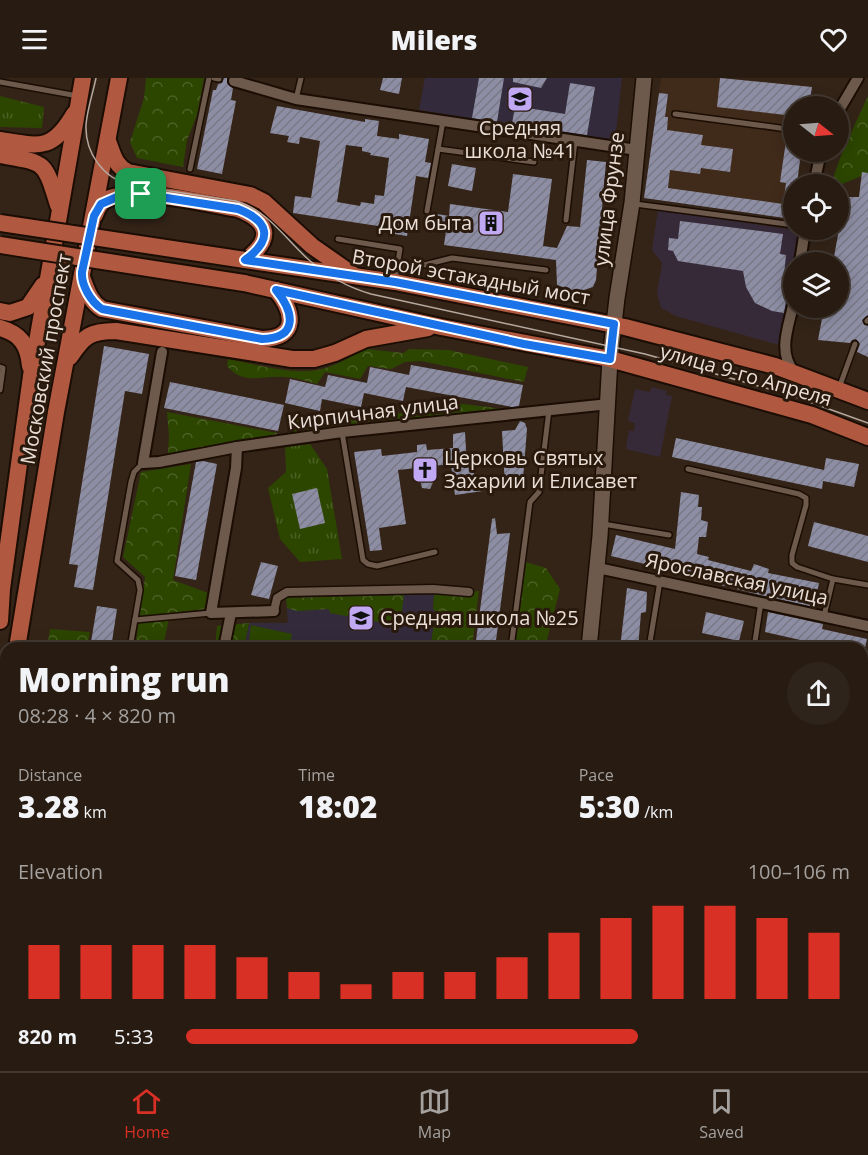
<!DOCTYPE html>
<meta charset="utf-8">
<style>
body{margin:0;font-family:"Open Sans",sans-serif;background:#2f241b;color:#f1f3f6;height:100vh;display:flex;flex-direction:column;font-size:22px;white-space:nowrap}
*{box-sizing:border-box;margin:0}
p{font-size:20px;color:#a4a19f}
.icon{flex:none;width:33px;height:33px;fill:none;stroke:currentColor;stroke-width:2;stroke-linecap:round;stroke-linejoin:round}
.map{position:relative;flex:1;overflow:hidden}
.sheet{position:absolute;left:0px;top:564px;width:868px;height:429px;display:flex;flex-direction:column;background:#271b12;border-radius:18px 18px 0 0;box-shadow:0 3px 15px #0003,0 0 0 2px #433932}
.sheet>*{flex:none}
.needle{width:39px;rotate:107deg}
.tools{position:absolute;left:783px;top:18px;display:grid;gap:12px}
.tools a{display:grid;place-items:center;width:66px;height:66px;border-radius:50%;background:#271b12;box-shadow:0 3px 15px #0003,0 0 0 2px #433932;font-size:30px}
.pin{position:absolute;display:grid;place-items:center;width:51px;height:51px;color:#fff;margin:-26px;border-radius:12px;box-shadow:0 3px 9px #0006}
.round{display:grid;place-items:center;flex:none;width:63px;height:63px;border-radius:32px;background:#2f241b}
.summary{display:flex;align-items:center;justify-content:space-between;height:102px;padding:0 18px}
h1{font-size:33px;font-weight:800;line-height:45px}
.figures{display:grid;grid-template-columns:repeat(3,1fr);gap:9px;height:102px;padding:6px 18px}
.figures div{display:grid;align-content:center}
.figures b{font-size:30px;font-weight:800}
.figures small{font-size:16px;font-weight:400}
.figures p{font-size:16px}
.chart{height:168px;padding:12px 18px}
.chart p{display:flex;justify-content:space-between}
.chart svg{width:100%;height:108px;margin-top:6px;stroke:#d93025;stroke-width:6}
ul{padding:0 18px;list-style:none;font-size:20px}
li{display:grid;grid-template-columns:96px 72px 1fr;align-items:center;height:45px}
li i{height:15px;border-radius:8px;background:#d93025}
header{display:flex;justify-content:space-between;align-items:center;height:78px;padding:0 18px;background:#271b12;font-size:27px;font-weight:800}
.tabs{display:flex;justify-content:space-around;align-items:center;height:84px;border-top:2px solid #433932;background:#271b12;font-size:16px;color:#a4a19f}
.tabs a{display:grid;justify-items:center;gap:3px}
.tabs .current{color:#d93025}
.map>svg:first-child{display:block}
.commercial{fill:#372a38}
.built{fill:#402a1a}
.education{fill:#332b3b}
.grass{fill:url(#grass-tufts)}
.forest{fill:url(#forest-crowns)}
.green{fill:#2c4600}
.building{fill:url(#building-hatch);fill-rule:evenodd}
.lines{fill:none;stroke-linecap:round;stroke-linejoin:round}
.service-casing{stroke:#1b0d03;stroke-width:8}
.pedestrian-casing{stroke:#1b0d03;stroke-width:11}
.minor-casing{stroke:#1b0d03;stroke-width:14}
.secondary-casing{stroke:#1b0d03;stroke-width:18}
.primary-casing{stroke:#1b0d03;stroke-width:20}
.service{stroke:#6d5a4c;stroke-width:5}
.pedestrian{stroke:#6d5a4c;stroke-width:8}
.minor{stroke:#6d5a4c;stroke-width:10}
.secondary{stroke:#6d5a4c;stroke-width:15}
.primary{stroke:#b15940;stroke-width:16}
.tram{stroke:#b4a89f;stroke-width:1.5}
.primary-bridge-casing{stroke:#1b0d03;stroke-width:20;stroke-linecap:butt}
.primary-bridge{stroke:#b15940;stroke-width:16}
.route-casing{stroke:#fff;stroke-width:12}
.route{stroke:#1a73e8;stroke-width:8}
.labels{text-anchor:middle;stroke-width:6;stroke-linejoin:round;paint-order:stroke}
.poi-label{font-size:20px;fill:#eadfd7;stroke:#2a1a0e;text-anchor:start}
.street-label{font-size:20px;fill:#eadfd7;stroke:#2a1a0e}
</style>
<header><svg class="icon" aria-label="menu" viewBox="0 0 24 24"><path d="M4 6h16M4 12h16M4 18h16"/></svg>Milers<svg class="icon" aria-label="heart" viewBox="0 0 24 24"><path d="M12 20l-8-8c-3-5 5-10 8-4 3-6 11-1 8 4z"/></svg></header>
<div class="map">
<svg width="868" height="993" viewBox="0 0 868 993">
<defs>
<pattern id="grass-tufts" width="24" height="20" patternUnits="userSpaceOnUse" patternTransform="scale(1.5)"><rect width="24" height="20" fill="#2c4600"/><path d="M3 7l-1-3M5 7V3M7 7l1-3M15 17l-1-3M17 17v-4M19 17l1-3" fill="none" stroke="#4b6024"/></pattern>
<pattern id="forest-crowns" width="20" height="18" patternUnits="userSpaceOnUse" patternTransform="scale(1.5)"><rect width="20" height="18" fill="#2c4600"/><path d="M2 6a3 3 0 1 1 6 0M12 15a3 3 0 1 1 6 0" fill="none" stroke="#4b6024"/></pattern>
<pattern id="building-hatch" width="6" height="6" patternUnits="userSpaceOnUse" patternTransform="scale(1.5)"><rect width="6" height="6" fill="#8d8ea4"/><path d="M-1 1l2-2M0 6l6-6M5 7l2-2" fill="none" stroke="#787886"/></pattern>
</defs>
<rect width="100%" height="100%" fill="#342418"/>
<g class="commercial">
<path d="M658 132 801 153 796 184H794L793 198 786 244 779 267 676 238 661 230 657 215 662 185 652 172Z"/>
<path d="M652 309 667 313 666 317 672 318 660 379 626 371 629 352 634 353 635 345 628 343 635 311 650 314Z"/>
</g>
<path class="built" d="M661 0H726L812 9 809 28H794V74H801L797 106H794L792 141 644 120Z"/>
<g class="education">
<path d="M425 0H622L615 62 419 32Z"/>
<path d="M434 516 433 530 436 534 430 570H244L249 545H288L286 520Z"/>
<path d="M868 606V709L863 708 862 622Z"/>
<path d="M863 791 868 792V993H797V987H862Z"/>
</g>
<g class="grass">
<path d="M0 18 44 29 42 50 0 49Z"/>
<path d="M310 366 327 391 342 481 300 484 280 461 268 410 286 394 285 369Z"/>
<path d="M637 987H714V993H641Z"/>
</g>
<g class="forest">
<path d="M146 0H204L197 37 187 62 183 89 137 80 130 64 144 20Z"/>
<path d="M868 18V95L840 107 839 111 838 106H831L843 72Z"/>
<path d="M366 271 404 275 409 271 449 272 528 289 524 304 421 283 405 284 391 291 368 288 360 301 325 294 317 306C306 303 295 299 284 299 260 297 245 308 227 288L228 281C255 286 296 298 322 291 338 287 352 278 366 271Z"/>
<path d="M431 322 513 332 288 356 293 340 356 339 426 333Z"/>
<path d="M167 334 277 355 276 361 168 376 169 358Z"/>
<path d="M191 386 173 502 208 515 205 531 170 535 163 570H135L145 499 123 479 141 394Z"/>
<path d="M526 484 546 490 560 511 545 570H515Z"/>
<path d="M479 513 472 570H430L436 534 433 531 434 516Z"/>
<path d="M404 517 400 548 330 535 329 531 297 533 287 530 286 520Z"/>
<path d="M249 545 244 570H215L217 548Z"/>
<path d="M50 551 90 554 87 570H47Z"/>
</g>
<path class="green" d="M251 547 292 556 289 570H248Z"/>
<g class="building">
<path d="M224 0H227V5L233 10 231 22 236 23 222 96 197 91 213 12H216L218 6 222 5Z"/>
<path d="M383 0H402L399 16 380 12Z"/>
<path d="M479 0H504L497 44 472 40Z"/>
<path d="M513 0H547L541 10 513 4Z"/>
<path d="M720 0 812 9 809 28H794V38L717 29Z"/>
<path d="M570 5 595 9 587 57 512 46 515 28 565 36Z"/>
<path d="M659 15 668 16 665 39H668L667 52 703 57 701 67 733 71 730 94 701 90 700 96 670 92 668 110 783 126 786 105 780 104 786 63 794 64V74H801L797 106H794L792 141 644 120Z"/>
<path d="M277 28 365 44V41L379 43 377 58 399 61V56L429 61 425 84 431 85 428 100 416 98 407 158 377 153 378 148 293 135 295 118 311 120 320 63 300 59 299 66 287 64 289 58 270 55ZM346 67 362 69V73L371 75 370 77 389 80 384 118 375 117 374 126 361 124 360 128 337 124Z"/>
<path d="M587 82 606 84 596 202 593 209 581 213H574L557 207 556 182 444 167 446 153 435 151 437 136 449 138 450 126 508 134 513 96 552 101 543 168 557 170 567 148 580 149Z"/>
<path d="M452 86 476 90 472 113 448 108Z"/>
<path d="M862 94 868 95V237L862 242 864 247 868 248V279L857 274 860 266 856 261 852 262 850 265 818 262 824 230H838V184H833L845 119H859Z"/>
<path d="M680 143 783 156 780 176 786 177 784 197H790L784 235 772 233 755 225 746 209 743 193 678 183 673 173 668 172 669 160 678 161Z"/>
<path d="M104 268 149 276 142 316 125 313 93 512 74 509 78 487 69 486Z"/>
<path d="M411 287 523 307 519 328 512 329 406 309 403 323 364 315 361 329 322 321 320 333 285 325 290 301 325 309 328 297 367 305 370 289 409 297Z"/>
<path d="M170 304 284 327 278 353 164 330Z"/>
<path d="M520 343 525 345 527 351 523 401 505 409 502 353 515 352Z"/>
<path d="M465 354 467 389 474 388V400L488 398 490 412 455 417 451 386 433 388 434 402 430 411 422 410 417 390 398 392 406 446 379 450 382 472 370 473 354 374 381 371 382 378 417 374V367L426 366 427 372 453 370V356Z"/>
<path d="M676 360 824 392 826 380 859 386 854 409 823 403 822 411 672 379Z"/>
<path d="M203 383 217 386 196 502 175 498 196 384Z"/>
<path d="M317 410 325 445 300 451 292 416Z"/>
<path d="M681 414 699 417 698 429H702L701 442 708 444 706 459H699L697 476 709 479 708 482 751 493 754 486 769 491 768 495 819 505 814 529 752 515 662 492V490L611 478 616 457 675 471Z"/>
<path d="M495 440 497 456 510 455 495 570H475L492 441Z"/>
<path d="M814 444 868 458V484L808 468Z"/>
<path d="M261 484 278 488 269 521 251 517Z"/>
<path d="M627 510 647 514 646 534 641 535 638 570H620Z"/>
<path d="M97 528 117 531 111 570H90Z"/>
<path d="M706 534 744 543 739 563 702 555Z"/>
<path d="M768 534 823 546 822 551 867 561 865 570H817L818 566 765 554Z"/>
</g>
<g class="lines">
<g class="service-casing">
<g id="service">
<path d="M214 0 219 1"/>
<path d="M0 4 78 18"/>
<path d="M296 21 301 0"/>
<path d="M675 36 780 50 794 55"/>
<path d="M438 71 534 84"/>
<path d="M190 91 209 0"/>
<path d="M635 126 794 147"/>
<path d="M427 133 443 43"/>
<path d="M566 142 575 63"/>
<path d="M338 161 400 171 395 202"/>
<path d="M397 188 424 187 452 180 546 192"/>
<path d="M867 243 868 242"/>
<path d="M0 289 3 290 0 312"/>
<path d="M839 310 855 266"/>
<path d="M342 354 363 482 368 486 377 488 435 474"/>
<path d="M688 391 799 416 806 420V427L792 477V485L797 489 833 501"/>
<path d="M603 446 669 457"/>
<path d="M824 538 833 501 868 507"/>
<path d="M135 542 211 535"/>
<path d="M130 570 140 512 138 502 117 483 131 404 134 394 143 385"/>
<path d="M511 570 530 424 539 414 549 332"/>
<path d="M649 570 660 503"/>
<path d="M754 570 761 524"/>
<path d="M862 712 868 714"/>
<path d="M0 776H6"/>
<path d="M416 993 417 987"/>
<path d="M713 993V987"/>
</g>
</g>
<g class="pedestrian-casing">
<g id="pedestrian">
<path d="M274 533 277 520 287 514 433 511 469 514"/>
<path d="M862 916 868 873"/>
<path d="M797 987 868 993"/>
</g>
</g>
<g class="minor-casing">
<g id="minor">
<path d="M234 3 296 21 637 72"/>
<path d="M838 34 858 0"/>
<path d="M814 106 821 74"/>
<path d="M800 184 805 152"/>
<path d="M794 223C789 249 777 272 794 294"/>
<path d="M162 274 143 385 159 384 237 369 342 354 609 326"/>
<path d="M237 369 236 390 211 535 274 533"/>
<path d="M598 490 868 548"/>
<path d="M224 570 231 535"/>
<path d="M135 993V987"/>
<path d="M787 993 788 987"/>
</g>
</g>
<g class="secondary-casing">
<g id="secondary">
<path d="M589 570 600 458 610 281 617 220 632 125 644 0"/>
<path d="M547 993 548 987"/>
</g>
</g>
<g class="primary-casing">
<g id="primary">
<path d="M0 62C39 68 52 74 74 36"/>
<path d="M108 63C113 76 115 88 128 94L250 117 264 124 312 168 352 196"/>
<path d="M0 77C46 85 44 82 58 127"/>
<path d="M95 137C96 134 99 128 101 125 124 105 208 126 238 131 269 143 274 161 245 182"/>
<path d="M245 182 395 204 625 249 775 288 868 323"/>
<path d="M82 199C87 212 90 224 102 231L262 261C299 260 294 234 276 212"/>
<path d="M244 205 441 249 610 281 812 337 868 359"/>
<path d="M0 233 10 235 28 229 43 207"/>
<path d="M0 250C21 256 28 267 30 288"/>
<path d="M70 279C84 258 90 253 116 253L292 281H314L335 275 366 261 428 250"/>
<path d="M0 543 2 511 31 298 83 0"/>
<path d="M17 570 56 334 119 0"/>
<path d="M0 688 6 647"/>
</g>
</g>
<use href="#service" class="service"/>
<use href="#pedestrian" class="pedestrian"/>
<use href="#minor" class="minor"/>
<use href="#secondary" class="secondary"/>
<use href="#primary" class="primary"/>
<path class="tram" d="M96 0C93 15 87 32 86 47 85 75 103 100 130 107L236 123C269 133 285 161 309 182 327 198 347 209 371 216L645 276 790 317 868 345"/>
<g class="primary-bridge-casing">
<g id="primary-bridge">
<path d="M0 145 245 182"/>
<path d="M0 167 244 205"/>
</g>
</g>
<use href="#primary-bridge" class="primary-bridge"/>
</g>
<g class="lines">
<g class="route-casing">
<path id="route" d="M124 116H141L238 131C269 143 274 161 245 182L395 204 614 246 610 281 524 266 276 212C294 234 299 260 262 261L102 231C91 224 81 207 82 194L94 138 101 126Z"/>
</g>
<use href="#route" class="route"/>
</g>
<defs>
<g id="school-square" transform="scale(1.35)"><rect x="-9" y="-9" width="18" height="18" rx="4" fill="#c1a8f3" stroke="#2a1a0e"/><path d="M0-5L7-2L0 1L-7-2ZM-4 1L0 2.5L4 1V4Q0 6-4 4Z" fill="#111"/></g>
<g id="building-square" transform="scale(1.35)"><rect x="-9" y="-9" width="18" height="18" rx="4" fill="#c1a8f3" stroke="#2a1a0e"/><path d="M-4-6H4V6H1V3H-1V6H-4ZM-2.5-4.3h1.7v1.8h-1.7ZM.8-4.3h1.7v1.8H.8ZM-2.5-1h1.7V.8h-1.7ZM.8-1h1.7V.8H.8Z" fill="#111"/></g>
<g id="church-square" transform="scale(1.35)"><rect x="-9" y="-9" width="18" height="18" rx="4" fill="#c1a8f3" stroke="#2a1a0e"/><path d="M-1.2-6h2.4v3.5h3.3v2.4h-3.3V6h-2.4V-.1h-3.3v-2.4h3.3Z" fill="#111"/></g>
</defs>
<g fill-rule="evenodd">
<use href="#school-square" x="520" y="21"/>
<use href="#building-square" x="491" y="145"/>
<use href="#church-square" x="425" y="392"/>
<use href="#school-square" x="361" y="540"/>
</g>
<g class="labels">
<g class="poi-label">
<text x="520" y="57" text-anchor="middle">Средняя<tspan x="520" dy="23">школа №41</tspan></text>
<text x="472" y="152" text-anchor="end">Дом быта</text>
<text x="444" y="387">Церковь Святых<tspan x="444" dy="23">Захарии и Елисавет</tspan></text>
<text x="380" y="547">Средняя школа №25</text>
</g>
<g class="street-label">
<text transform="translate(609 121) rotate(-83)" y="7">улица Фрунзе</text>
<text transform="translate(471 199) rotate(10)" y="7">Второй эстакадный мост</text>
<text transform="translate(46 281) rotate(-80)" y="7">Московский проспект</text>
<text transform="translate(746 297) rotate(16)" y="7">улица 9-го Апреля</text>
<text transform="translate(373 334) rotate(-7)" y="7">Кирпичная улица</text>
<text transform="translate(737 501) rotate(12)" y="7">Ярославская улица</text>
</g>
</g>
</svg>
<div class="tools">
<a><svg class="needle" viewBox="-14 -14 28 28"><path d="M0-13l5 13h-10z" fill="#e53935"/><path d="M0 13l5-13h-10z" fill="#a4a19f"/></svg></a>
<a><svg class="icon" aria-label="locate" viewBox="0 0 24 24"><circle cx="12" cy="12" r="6"/><path d="M12 2v4M12 18v4M2 12h4M18 12h4"/></svg></a>
<a><svg class="icon" aria-label="layers" viewBox="0 0 24 24"><path d="M12 4l9 5-9 5-9-5zM3 14l9 5 9-5"/></svg></a>
</div>
<div class="pin" style="left:141px;top:116px;background:#1e9e55"><svg class="icon" aria-label="arrive" viewBox="0 0 24 24"><path d="M6 21V4h12l-3 4 3 4H6"/></svg></div>
<section class="sheet">
<div class="summary"><div><h1>Morning run</h1><p>08:28 · 4 × 820 m</p></div><a class="round"><svg class="icon" aria-label="share" viewBox="0 0 24 24"><path d="M12 15V3M7 8l5-5 5 5M5 13v7h14v-7"/></svg></a></div>
<div class="figures">
<div><p>Distance</p><b>3.28<small> km</small></b></div>
<div><p>Time</p><b>18:02</b></div>
<div><p>Pace</p><b>5:30<small> /km</small></b></div>
</div>
<div class="chart"><p><span>Elevation</span>100–106 m</p>
<svg viewBox="0 0 160 44" preserveAspectRatio="none"><path d="M5 44V22M15 44V22M25 44V22M35 44V22M45 44V27M55 44V33M65 44V38M75 44V33M85 44V33M95 44V27M105 44V17M115 44V11M125 44V6M135 44V6M145 44V11M155 44V17"/></svg>
</div>
<ul>
<li><b>820 m</b>5:33<i style="width:68%"></i></li>
</ul>
</section>
</div>
<nav class="tabs">
<a class="current"><svg class="icon" aria-label="home" viewBox="0 0 24 24"><path d="M3 11l9-7 9 7M6 9v11h12V9"/></svg>Home</a>
<a><svg class="icon" aria-label="map" viewBox="0 0 24 24"><path d="M3 6l6-2 6 2 6-2v14l-6 2-6-2-6 2zM9 4v14M15 6v14"/></svg>Map</a>
<a><svg class="icon" aria-label="saved" viewBox="0 0 24 24"><path d="M7 4h10v16l-5-4-5 4z"/></svg>Saved</a>
</nav>
